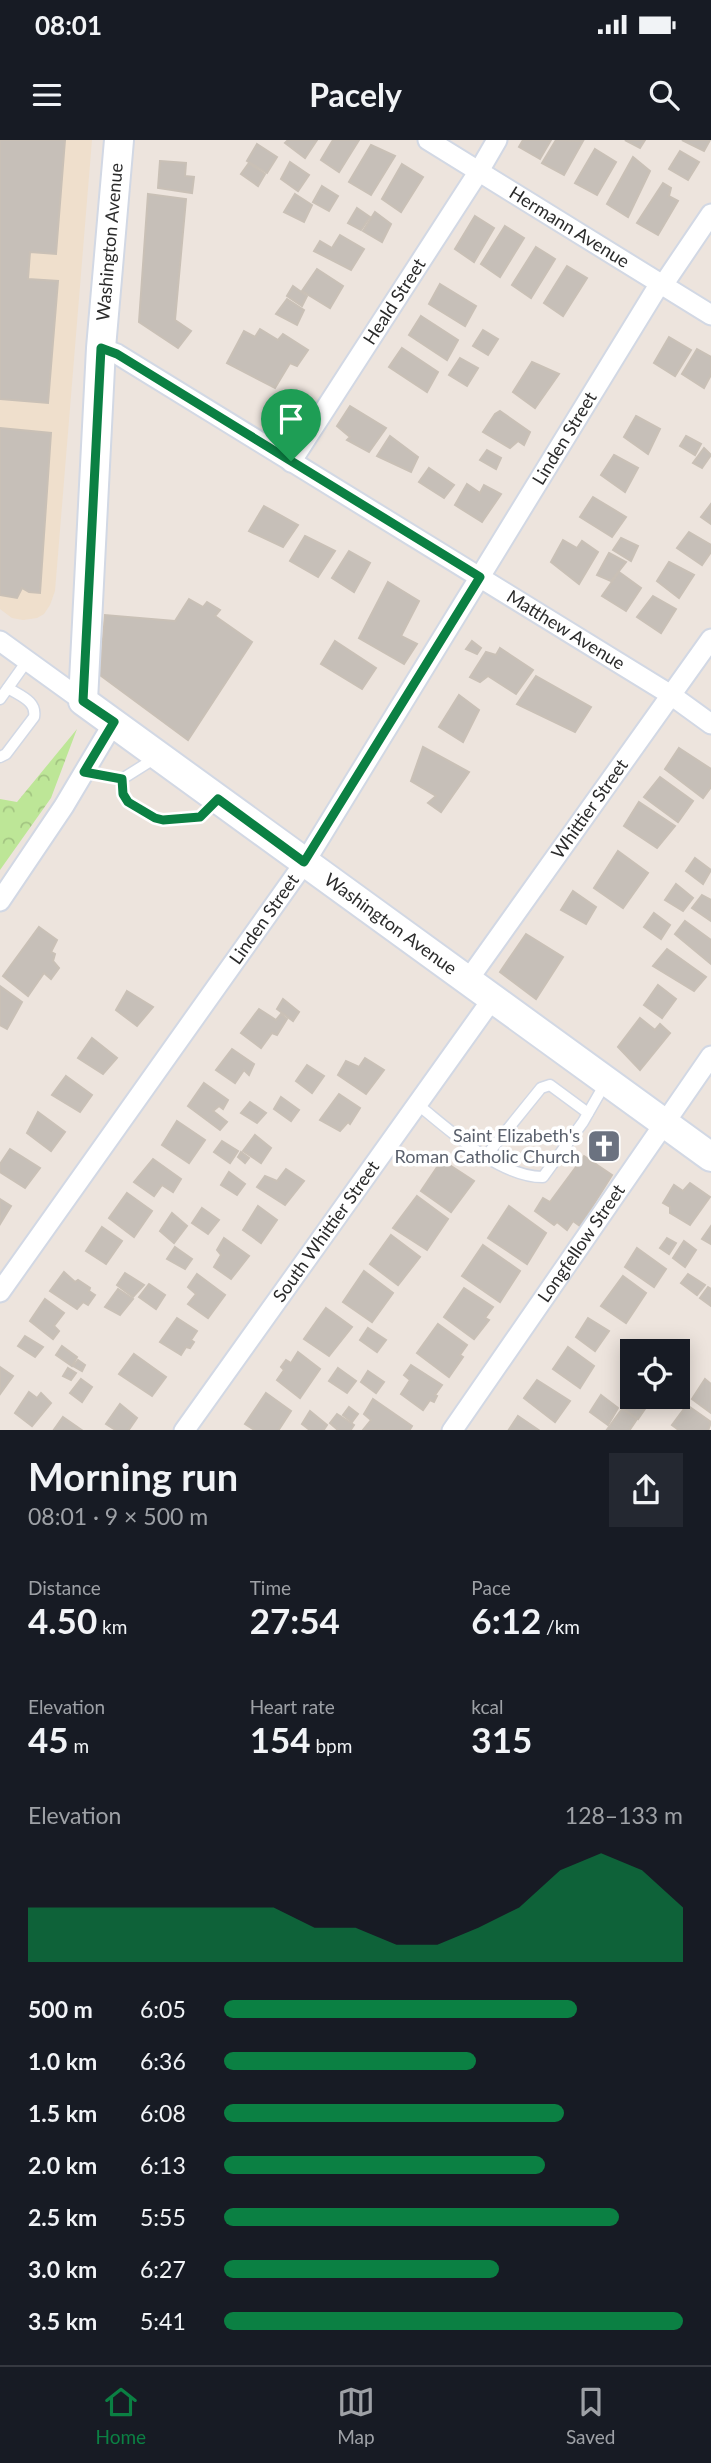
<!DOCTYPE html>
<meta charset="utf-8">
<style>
body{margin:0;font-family:Lato,sans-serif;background:#242831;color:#f1f3f6;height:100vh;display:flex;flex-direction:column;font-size:26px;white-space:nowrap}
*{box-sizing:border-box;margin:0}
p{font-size:23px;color:#9ea1a6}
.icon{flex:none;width:38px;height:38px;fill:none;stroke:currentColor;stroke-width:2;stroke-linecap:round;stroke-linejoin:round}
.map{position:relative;height:1290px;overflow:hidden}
.side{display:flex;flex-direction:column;background:#171b24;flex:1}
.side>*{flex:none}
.fabs{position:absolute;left:620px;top:1199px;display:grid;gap:14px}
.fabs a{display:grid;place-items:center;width:70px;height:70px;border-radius:0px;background:#171b24;box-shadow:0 4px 18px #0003;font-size:35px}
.pin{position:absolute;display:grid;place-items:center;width:60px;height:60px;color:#fff;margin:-72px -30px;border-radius:50% 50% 50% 0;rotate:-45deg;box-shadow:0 0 7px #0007}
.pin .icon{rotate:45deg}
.round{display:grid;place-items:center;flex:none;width:74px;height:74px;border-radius:0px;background:#242831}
.head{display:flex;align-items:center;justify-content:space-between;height:119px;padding:0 28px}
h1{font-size:38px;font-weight:700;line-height:52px}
.figures{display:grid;grid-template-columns:repeat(3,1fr);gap:10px;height:119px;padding:7px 28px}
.figures div{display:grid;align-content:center}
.figures b{font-size:35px;font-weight:700}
.figures small{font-size:19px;font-weight:400}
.figures p{font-size:19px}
.chart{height:196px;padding:14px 28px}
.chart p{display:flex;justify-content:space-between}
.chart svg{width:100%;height:126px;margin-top:7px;fill:#0b8043;opacity:.7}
ul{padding:0 28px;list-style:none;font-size:23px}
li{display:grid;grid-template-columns:112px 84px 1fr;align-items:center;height:52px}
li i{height:18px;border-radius:9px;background:#0b8043}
.status{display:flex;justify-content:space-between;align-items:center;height:49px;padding:0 35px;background:#171b24;direction:ltr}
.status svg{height:19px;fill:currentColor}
header{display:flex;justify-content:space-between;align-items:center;height:91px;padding:0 28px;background:#171b24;font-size:32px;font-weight:700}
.menu{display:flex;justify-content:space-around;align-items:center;height:98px;border-top:2px solid #363941;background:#171b24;font-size:19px;color:#9ea1a6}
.menu a{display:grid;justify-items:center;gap:4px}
.menu .current{color:#0b8043}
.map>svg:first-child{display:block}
.education{fill:#efdfcc}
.park{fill:url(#park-crowns)}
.building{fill:#c6bfb8;stroke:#c9c0b6;stroke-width:2}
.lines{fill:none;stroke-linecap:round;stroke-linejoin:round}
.lane-casing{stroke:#d2d8e4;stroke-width:13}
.street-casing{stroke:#d2d8e4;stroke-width:23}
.secondary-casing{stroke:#d2d8e4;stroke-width:32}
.lane{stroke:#fff;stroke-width:10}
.street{stroke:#fff;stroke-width:19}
.secondary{stroke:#fff;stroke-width:28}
.route-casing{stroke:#fff;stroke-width:14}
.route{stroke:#0b8043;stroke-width:9}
.labels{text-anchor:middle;stroke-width:7;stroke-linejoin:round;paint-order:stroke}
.street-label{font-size:18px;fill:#2b2b2b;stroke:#fff}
.worship-label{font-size:18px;fill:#5b616d;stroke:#fff;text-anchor:end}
</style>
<div class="status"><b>08:01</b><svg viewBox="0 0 49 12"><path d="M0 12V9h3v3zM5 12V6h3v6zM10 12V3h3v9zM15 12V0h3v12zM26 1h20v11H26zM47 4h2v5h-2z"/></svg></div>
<header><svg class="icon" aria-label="menu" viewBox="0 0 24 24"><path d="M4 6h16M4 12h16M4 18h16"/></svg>Pacely<svg class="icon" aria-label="search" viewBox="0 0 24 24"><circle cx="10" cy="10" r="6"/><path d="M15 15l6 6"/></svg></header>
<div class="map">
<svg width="711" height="1291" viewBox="0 0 711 1291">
<defs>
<pattern id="park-crowns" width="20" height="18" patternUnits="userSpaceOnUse" patternTransform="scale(1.75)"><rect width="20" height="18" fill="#bde697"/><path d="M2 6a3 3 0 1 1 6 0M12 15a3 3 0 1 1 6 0" fill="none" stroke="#a3c582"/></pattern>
</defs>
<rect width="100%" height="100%" fill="#ede4dd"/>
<path class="education" d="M0 0H92L55 451 50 465 44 474 37 478 23 480 12 478 0 469Z"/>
<path class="park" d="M77 589 51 658 0 730V659L17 662Z"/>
<g class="building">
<path d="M0 0H65L56 114 30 112 28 139 58 141 48 263 0 259Z"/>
<path d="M288 0H317L305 18 285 3Z"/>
<path d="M333 0H359L339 32 321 20Z"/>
<path d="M523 0H551L540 19 519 7Z"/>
<path d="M556 0 583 1 564 35 542 23Z"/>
<path d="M625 0H645L640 8Z"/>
<path d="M682 0H710L704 11Z"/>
<path d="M257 4 277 17 267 33 247 21Z"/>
<path d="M371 5 395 16 371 55 349 42Z"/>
<path d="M595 9 616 22 597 55 575 43Z"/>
<path d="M680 11 699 22 688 40 669 29Z"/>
<path d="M633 17 650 31 628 77 607 64Z"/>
<path d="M160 21 186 23 185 36 194 37 192 53 158 48Z"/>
<path d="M290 22 309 35 298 51 281 39Z"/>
<path d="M249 23 265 34 258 46 241 34Z"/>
<path d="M402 24 423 37 401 72 382 59Z"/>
<path d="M663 43 671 48 669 56 678 61 658 95 637 83Z"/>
<path d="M322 46 338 56 329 71 313 62Z"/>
<path d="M148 54 186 59 175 180 191 191 178 208 139 182Z"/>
<path d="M295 54 312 65 304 82 284 72Z"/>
<path d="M357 68 370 77 361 90 348 83Z"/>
<path d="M375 72 391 84 382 102 363 91Z"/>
<path d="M475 76 494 88 474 122 455 109Z"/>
<path d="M505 86 524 98 500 137 481 124Z"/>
<path d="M340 95 364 109 351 130 314 111 320 101 332 108Z"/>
<path d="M536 107 555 119 531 158 512 145Z"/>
<path d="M567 126 587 138 563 176 544 163Z"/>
<path d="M317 129 343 146 330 168 302 151Z"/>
<path d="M440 144 476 166 465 186 429 164Z"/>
<path d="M293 146 307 156 302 166 287 156Z"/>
<path d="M287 159 304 170 297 185 276 174Z"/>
<path d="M421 176 458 200 447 220 409 195Z"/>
<path d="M260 189 278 200 283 194 308 210 297 226 290 223 275 248 227 223 244 191 255 197Z"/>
<path d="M483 190 498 199 488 215 473 206Z"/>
<path d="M669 197 691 210 675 236 654 223Z"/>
<path d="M402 208 438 232 427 252 389 227Z"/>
<path d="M697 209 711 217V235L704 248 682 234Z"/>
<path d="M460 218 478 228 467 246 449 235Z"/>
<path d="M532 222 559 234 535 268 513 252Z"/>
<path d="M350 266 386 288 369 312 347 300 350 297 337 286Z"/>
<path d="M500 271 530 292 524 305 518 301 510 308 483 292 495 274Z"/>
<path d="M636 276 660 289 648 314 624 297Z"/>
<path d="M0 288 51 293 40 453 29 452 22 448 17 458 0 455Z"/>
<path d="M390 296 418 317 411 332 377 316Z"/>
<path d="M686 296 701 304 695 315 680 306Z"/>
<path d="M704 308 711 315 702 328 693 323Z"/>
<path d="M487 310 501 318 496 329 480 320Z"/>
<path d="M614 315 638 328 625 352 601 335Z"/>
<path d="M429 328 454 345 444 358 419 342Z"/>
<path d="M467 344 480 353 484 345 501 354 482 382 455 365Z"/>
<path d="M593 357 626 377 612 397 580 377Z"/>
<path d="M711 364V384L701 377Z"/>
<path d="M264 366 298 385 283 407 249 391Z"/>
<path d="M689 392 711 405V412L702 425 677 408Z"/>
<path d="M305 396 335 411 318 437 290 421Z"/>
<path d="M621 398 638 406 631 421 613 410Z"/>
<path d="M563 400 577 408 582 401 598 412 579 444 551 422Z"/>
<path d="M349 411 370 423 354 452 332 438Z"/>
<path d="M609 413 626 422 611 441 597 435Z"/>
<path d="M669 422 694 435 679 458 657 441Z"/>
<path d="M619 432 641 448 626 471 602 456Z"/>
<path d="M388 442 419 461 401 496 417 504 404 524 359 498Z"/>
<path d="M653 456 676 469 661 493 637 477Z"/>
<path d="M189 459 203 467 207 462 220 470 215 476 252 502 188 600 100 535 105 475 175 481Z"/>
<path d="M335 501 376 528 362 549 321 524Z"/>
<path d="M472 501 481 508 477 514 466 509Z"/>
<path d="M500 508 533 530 516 554 488 536 480 542 470 537 486 512 496 515Z"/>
<path d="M536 536 591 567 575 592 517 564Z"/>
<path d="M459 555 479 570 463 602 439 587Z"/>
<path d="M423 607 469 632 441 672 428 663 436 656 411 641Z"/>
<path d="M679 608 711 629V647L703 658 665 629Z"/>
<path d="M660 637 693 661 678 682 644 657Z"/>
<path d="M639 662 675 686 657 708 624 686Z"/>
<path d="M618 711 648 733 623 768 594 748Z"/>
<path d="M695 718 711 730 703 744 686 731Z"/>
<path d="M676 744 693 758 683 771 665 760Z"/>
<path d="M573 751 596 767 586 784 561 770Z"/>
<path d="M702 755 711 760V781L692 768Z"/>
<path d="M654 773 670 785 661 799 644 787Z"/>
<path d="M685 781 711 800V824L675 794Z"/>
<path d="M39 787 57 800 51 812 55 814 53 821 59 828 51 839 44 833 28 856 3 836Z"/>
<path d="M526 794 563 817 536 859 500 832Z"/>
<path d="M667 809 706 837 694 851 653 826Z"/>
<path d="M658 845 676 859 662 878 644 865Z"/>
<path d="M0 846 22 862 7 889 0 885Z"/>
<path d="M127 851 153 867 137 886 116 870Z"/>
<path d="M283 859 299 872 293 881 277 869Z"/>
<path d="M259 869 276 880 281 874 287 879 277 895 272 893 261 908 241 893Z"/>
<path d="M640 878 655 890 660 884 670 893 640 930 618 907Z"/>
<path d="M92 898 117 918 103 934 78 918Z"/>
<path d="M232 909 254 924 249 935 244 930 235 943 216 930Z"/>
<path d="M365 918 384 930 366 954 338 935 346 921 359 927Z"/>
<path d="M307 925 324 936 312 953 296 941Z"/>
<path d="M66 936 92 955 80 972 52 955Z"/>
<path d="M204 943 228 960 223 969 219 966 213 971 227 982 220 990 188 966Z"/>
<path d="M339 954 360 968 350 984 348 982 340 991 320 980Z"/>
<path d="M281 957 299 970 291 981 274 969Z"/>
<path d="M250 962 266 973 257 983 241 973Z"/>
<path d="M38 972 65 992 51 1011 27 993Z"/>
<path d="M177 981 205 1000 189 1023 162 1005Z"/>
<path d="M255 995 271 1008 261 1023 243 1011Z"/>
<path d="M222 1001 238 1011 230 1023 214 1012Z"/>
<path d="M10 1009 40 1028 25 1048 0 1032V1024Z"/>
<path d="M241 1012 249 1018 245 1023 238 1017Z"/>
<path d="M584 1016 612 1035 580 1086 573 1081 567 1090 557 1082 554 1085 535 1071 543 1058 550 1062Z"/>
<path d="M153 1019 181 1039 173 1052 162 1045 154 1056 134 1042Z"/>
<path d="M442 1020 474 1041 451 1072 421 1051Z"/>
<path d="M286 1029 304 1041 285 1065 257 1047 265 1036 277 1041Z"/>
<path d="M229 1032 245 1044 237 1055 221 1045Z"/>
<path d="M690 1043 710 1057 690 1085 670 1073V1067L663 1063 674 1045 683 1051Z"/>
<path d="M127 1053 152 1071 134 1097 109 1078Z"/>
<path d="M417 1056 448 1079 427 1110 393 1088Z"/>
<path d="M0 1059 11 1066 0 1084Z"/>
<path d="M258 1066 277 1080 261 1103 243 1090Z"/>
<path d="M509 1066 546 1093 527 1124 488 1098Z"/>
<path d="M202 1068 219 1080 208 1094 192 1083Z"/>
<path d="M172 1073 187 1086 174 1103 160 1091Z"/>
<path d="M711 1086V1104L702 1099Z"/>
<path d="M102 1087 122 1101 106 1124 86 1111Z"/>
<path d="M391 1095 420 1117 398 1145 370 1124Z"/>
<path d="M224 1098 249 1116 231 1139 214 1127 221 1115 217 1110Z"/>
<path d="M667 1098 676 1103 669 1114 660 1108Z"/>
<path d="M684 1101 696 1110 685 1127 673 1118Z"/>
<path d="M483 1105 520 1131 500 1162 462 1136Z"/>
<path d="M175 1107 192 1119 185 1129 167 1119Z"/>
<path d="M637 1108 666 1129 654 1147 625 1127Z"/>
<path d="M364 1131 393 1153 372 1182 343 1162Z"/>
<path d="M64 1132 75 1142 78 1140 90 1148 89 1151 95 1155 88 1165 83 1162 77 1169 50 1151Z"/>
<path d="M125 1133 144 1145 133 1157 117 1145Z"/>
<path d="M197 1134 225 1155 208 1178 188 1164 196 1154 188 1147Z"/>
<path d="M688 1134 705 1145 697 1155 681 1143Z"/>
<path d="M623 1136 646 1153 626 1183 601 1166Z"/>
<path d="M149 1144 165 1155 156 1169 139 1157Z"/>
<path d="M708 1147 711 1149V1166L700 1158Z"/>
<path d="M464 1148 493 1167 485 1178 489 1180 474 1199 444 1177Z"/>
<path d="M118 1149 133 1159 120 1175 105 1167Z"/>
<path d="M45 1159 64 1173 54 1186 59 1191 53 1199 30 1181Z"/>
<path d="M326 1168 352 1187 329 1216 304 1199Z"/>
<path d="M177 1178 197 1191 191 1200 194 1202 190 1208 186 1207 181 1215 160 1202Z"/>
<path d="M588 1178 609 1191 595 1211 576 1197Z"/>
<path d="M438 1184 467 1205 460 1215 463 1217 449 1237 417 1213Z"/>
<path d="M368 1188 386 1200 377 1212 360 1200Z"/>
<path d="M25 1196 43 1207 35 1217 18 1206Z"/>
<path d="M62 1206 77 1217 72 1226 56 1215Z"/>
<path d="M568 1207 594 1226 580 1248 553 1229Z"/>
<path d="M298 1212 320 1229 300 1258 277 1240 284 1230 281 1227 286 1220 291 1223Z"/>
<path d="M134 1214 166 1237 152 1256 119 1234Z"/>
<path d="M78 1220 85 1225 82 1231 73 1226Z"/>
<path d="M411 1225 442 1245 435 1255 437 1256 434 1262 430 1260 423 1270 401 1254 410 1240 404 1235Z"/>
<path d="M0 1227 13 1236 0 1254Z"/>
<path d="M68 1228 76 1233 71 1240 63 1236Z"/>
<path d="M338 1228 356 1241 347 1253 329 1241Z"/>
<path d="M368 1231 384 1242 376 1253 361 1242Z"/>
<path d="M81 1239 92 1247 82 1262 70 1253Z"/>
<path d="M705 1239 711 1244V1273L692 1259Z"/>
<path d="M537 1240 570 1261 555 1282 524 1258Z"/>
<path d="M29 1252 37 1258 41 1253 51 1263 32 1286 15 1273Z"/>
<path d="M266 1253 291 1271 278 1291H256L245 1284Z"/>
<path d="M601 1255 618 1268 608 1285 590 1272Z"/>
<path d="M632 1255 640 1256 649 1263 638 1279 622 1268Z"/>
<path d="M373 1259 412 1286 409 1291 363 1290 371 1280 364 1274Z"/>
<path d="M120 1264 137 1278 128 1291H117L106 1284Z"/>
<path d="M687 1265 711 1282 708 1291H680L672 1285Z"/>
<path d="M349 1267 358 1274 352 1282 343 1275Z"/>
<path d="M622 1269 637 1279 629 1291H606Z"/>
<path d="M310 1271 327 1285 323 1291H311L302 1284Z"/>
<path d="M337 1274 354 1285 350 1291H339L330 1283Z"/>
<path d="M518 1276 540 1291H508Z"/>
<path d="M63 1277 83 1291H53Z"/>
</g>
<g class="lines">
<g class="lane-casing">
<g id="lane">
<path d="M0 559 27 521"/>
<path d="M0 617 6 614 34 577C37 561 20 556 8 548"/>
<path d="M85 632 122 639 157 617"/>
<path d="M122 639 123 654 128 662 155 678 163 680 200 677 217 660"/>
<path d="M417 964C451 991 499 1037 543 1037L583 982 606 942"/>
<path d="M486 1016 541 948 550 945 588 973"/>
</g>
</g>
<g class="street-casing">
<g id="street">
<path id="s1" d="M428 0 711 175"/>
<path id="s2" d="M101 208 117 214 671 555 711 584"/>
<path id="s3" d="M291 322 479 31 497 0"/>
<path d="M0 501 83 561"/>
<path d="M0 761 64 666 114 582"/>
<path id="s4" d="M468 840 711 499"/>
<path id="s5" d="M0 1152 305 722 657 148 663 145 711 74"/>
<path id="s6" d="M184 1291 493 858"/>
<path id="s7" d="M452 1291 711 916"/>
</g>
</g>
<g class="secondary-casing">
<g id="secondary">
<path id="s8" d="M119 0 101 208 83 561 711 1017"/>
</g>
</g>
<use href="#lane" class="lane"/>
<use href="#street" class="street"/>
<use href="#secondary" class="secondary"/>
</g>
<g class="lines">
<g class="route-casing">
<path id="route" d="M101 208 117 214 480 437 304 722 218 659 200 677 163 680 155 678 128 662 123 654 122 639 84 632 114 582 83 561Z"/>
</g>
<use href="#route" class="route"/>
</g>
<defs>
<g id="church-square" transform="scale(1.75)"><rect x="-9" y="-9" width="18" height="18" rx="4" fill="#6b7280" stroke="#fff"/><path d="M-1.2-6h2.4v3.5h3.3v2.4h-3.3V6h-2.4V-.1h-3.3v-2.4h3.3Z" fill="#fff"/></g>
</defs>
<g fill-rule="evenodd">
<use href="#church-square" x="604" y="1006"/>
</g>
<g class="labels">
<g class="street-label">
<text dy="6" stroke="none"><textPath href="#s1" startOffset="166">Hermann Avenue</textPath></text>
<text transform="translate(110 102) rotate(-85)" y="6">Washington Avenue</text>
<text dy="6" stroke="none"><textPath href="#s3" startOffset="191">Heald Street</textPath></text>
<text dy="6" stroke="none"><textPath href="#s5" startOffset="1024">Linden Street</textPath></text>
<text dy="6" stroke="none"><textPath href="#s2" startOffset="544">Matthew Avenue</textPath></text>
<text dy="6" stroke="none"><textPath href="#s4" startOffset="210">Whittier Street</textPath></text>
<text dy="6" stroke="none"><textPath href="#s5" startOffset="457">Linden Street</textPath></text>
<text dy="6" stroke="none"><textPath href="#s8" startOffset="942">Washington Avenue</textPath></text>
<text dy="6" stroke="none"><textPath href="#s6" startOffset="245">South Whittier Street</textPath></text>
<text dy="6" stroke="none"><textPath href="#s7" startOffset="228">Longfellow Street</textPath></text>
</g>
<g class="worship-label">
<text x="580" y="1002">Saint Elizabeth's<tspan x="580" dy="21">Roman Catholic Church</tspan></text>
</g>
</g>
</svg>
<div class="fabs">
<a><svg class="icon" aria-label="locate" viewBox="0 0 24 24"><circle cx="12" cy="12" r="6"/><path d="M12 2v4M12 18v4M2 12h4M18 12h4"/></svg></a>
</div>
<div class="pin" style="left:291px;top:321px;background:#1e9e55"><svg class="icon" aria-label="arrive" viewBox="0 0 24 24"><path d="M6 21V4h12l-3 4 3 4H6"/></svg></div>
</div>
<section class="side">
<div class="head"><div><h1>Morning run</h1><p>08:01 · 9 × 500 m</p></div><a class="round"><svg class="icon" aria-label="share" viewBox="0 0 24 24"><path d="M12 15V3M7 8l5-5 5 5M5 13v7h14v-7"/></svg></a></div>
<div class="figures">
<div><p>Distance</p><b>4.50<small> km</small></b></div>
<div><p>Time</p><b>27:54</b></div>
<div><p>Pace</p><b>6:12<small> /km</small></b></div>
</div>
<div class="figures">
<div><p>Elevation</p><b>45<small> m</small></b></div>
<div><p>Heart rate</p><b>154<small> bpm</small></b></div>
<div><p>kcal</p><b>315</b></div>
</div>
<div class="chart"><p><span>Elevation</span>128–133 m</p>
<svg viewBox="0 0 160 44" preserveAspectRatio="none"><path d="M0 44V25L10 25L20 25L30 25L40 25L50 25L60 25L70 32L80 32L90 38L100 38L110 32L120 25L130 12L140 6L150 12L160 25V44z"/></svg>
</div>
<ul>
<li><b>500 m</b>6:05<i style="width:77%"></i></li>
<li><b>1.0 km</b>6:36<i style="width:55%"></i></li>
<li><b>1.5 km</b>6:08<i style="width:74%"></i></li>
<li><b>2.0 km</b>6:13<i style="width:70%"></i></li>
<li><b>2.5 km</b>5:55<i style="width:86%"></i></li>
<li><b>3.0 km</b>6:27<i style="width:60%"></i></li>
<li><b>3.5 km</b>5:41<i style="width:100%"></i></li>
</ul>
</section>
<nav class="menu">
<a class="current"><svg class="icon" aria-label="home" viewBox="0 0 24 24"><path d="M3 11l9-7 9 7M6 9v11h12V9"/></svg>Home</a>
<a><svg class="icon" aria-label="map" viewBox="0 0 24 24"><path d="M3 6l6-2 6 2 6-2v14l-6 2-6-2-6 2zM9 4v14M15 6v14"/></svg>Map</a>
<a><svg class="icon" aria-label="saved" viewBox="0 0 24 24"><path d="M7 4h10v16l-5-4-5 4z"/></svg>Saved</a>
</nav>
